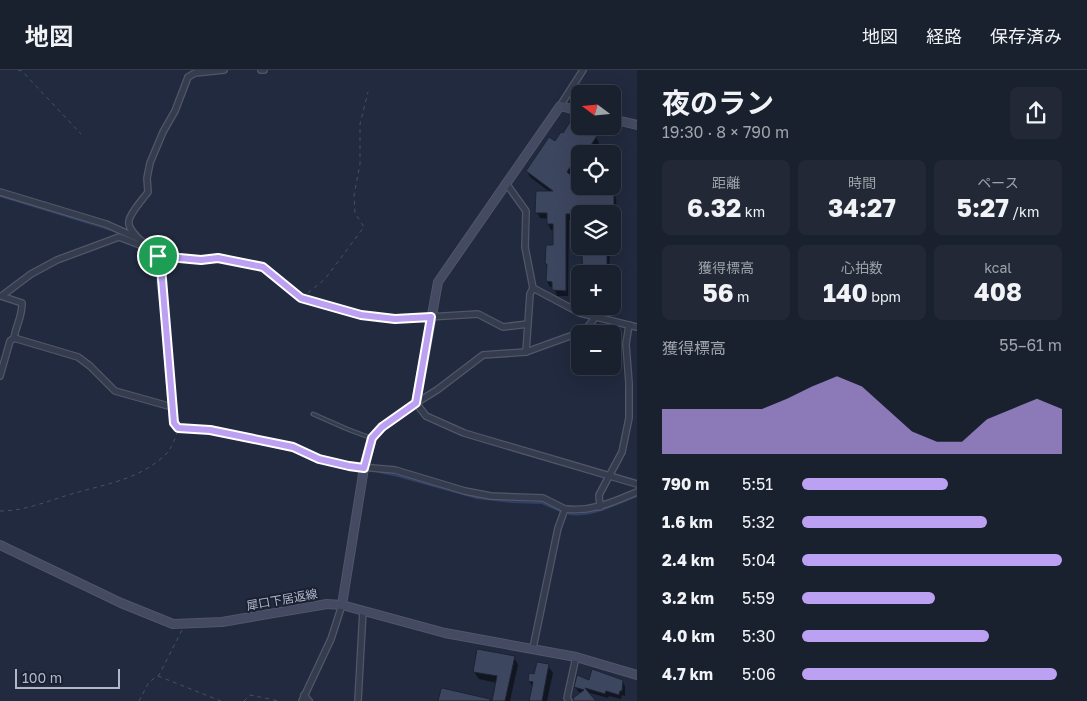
<!DOCTYPE html>
<html lang="ja">
<meta charset="utf-8">
<style>
body{margin:0;font-family:"Golos Text","Noto Sans JP",sans-serif;background:#222836;color:#f1f3f6;height:100vh;display:flex;flex-direction:column;font-size:19px;white-space:nowrap}
*{box-sizing:border-box;margin:0}
p{font-size:16px;color:#9fa3aa}
.icon{flex:none;width:28px;height:28px;fill:none;stroke:currentColor;stroke-width:2;stroke-linecap:round;stroke-linejoin:round}
.map{position:relative;flex:1;overflow:hidden}
.drawer{display:flex;flex-direction:column;background:#19202e;width:450px}
.drawer>*{flex:none}
.needle{width:32px;rotate:286deg}
.buttons{position:absolute;left:571px;top:15px;display:grid;gap:10px}
.buttons a{display:grid;place-items:center;width:50px;height:50px;border-radius:8px;background:#19202e;box-shadow:0 5px 20px #0002,0 0 0 1px #373e4a;font-size:25px}
.scale{position:absolute;left:15px;bottom:12px;width:105px;box-sizing:border-box;padding-left:5px;border:2px solid #b1b7c9;border-top:0;font-size:14px;line-height:18px;white-space:nowrap;color:#b1b7c9;-webkit-text-stroke:4px #1a2133;paint-order:stroke}
.pin{position:absolute;display:grid;place-items:center;width:42px;height:42px;color:#fff;margin:-21px;border:2px solid #fff;border-radius:50%;box-shadow:0 1px 5px #0007}
.round{display:grid;place-items:center;flex:none;width:52px;height:52px;border-radius:8px;background:#222836}
.head{display:flex;align-items:center;justify-content:space-between;height:85px;padding:0 25px}
h1{font-size:28px;font-weight:700;line-height:38px}
.stats{display:grid;grid-template-columns:repeat(3,1fr);gap:8px;height:85px;padding:5px 25px}
.stats div{display:grid;align-content:center;border-radius:8px;background:#222836;text-align:center}
.stats b{font-size:25px;font-weight:700}
.stats small{font-size:14px;font-weight:400}
.stats p{font-size:14px}
.chart{height:140px;padding:10px 25px}
.chart p{display:flex;justify-content:space-between}
.chart svg{width:100%;height:90px;margin-top:5px;fill:#bca0f2;opacity:.7}
ul{padding:0 25px;list-style:none;font-size:16px}
li{display:grid;grid-template-columns:80px 60px 1fr;align-items:center;height:38px}
li i{height:12px;border-radius:6px;background:#bca0f2}
header{display:flex;align-items:center;gap:30px;box-sizing:border-box;height:70px;padding:0 25px;background:#19202e;border-bottom:1px solid #373e4a}
header strong{font-size:24px}
nav{display:flex;gap:28px;margin-inline-start:auto;font-size:18px}
main{display:flex;flex:1;min-height:0}
.map>svg:first-child{display:block}
.shadow{fill:#0007}
.lines{fill:none;stroke-linecap:round;stroke-linejoin:round}
.stream{stroke:#324065;stroke-width:2}
.building{fill:#3d465f;stroke:#1c2335}
.lane-casing{stroke:#505769;stroke-width:5}
.street-casing{stroke:#505769;stroke-width:8}
.secondary-casing{stroke:#505769;stroke-width:10}
.path{stroke:#41555c;stroke-width:1;stroke-dasharray:4 4;stroke-linecap:butt}
.lane{stroke:#353c4e;stroke-width:2.5}
.street{stroke:#353c4e;stroke-width:5.5}
.secondary{stroke:#434a61;stroke-width:8}
.route-casing{stroke:#fff;stroke-width:10}
.route{stroke:#bca0f2;stroke-width:6}
.labels{text-anchor:middle;stroke-width:4;stroke-linejoin:round;paint-order:stroke}
.street-label{font-size:12px;fill:#b1b7c9;stroke:#1a2133}
</style>
<header>
<strong>地図</strong>
<nav><a>地図</a><a>経路</a><a>保存済み</a></nav>
</header>
<main>
<div class="map">
<svg width="637" height="631" viewBox="0 0 637 631">
<rect width="100%" height="100%" fill="#212a3e"/>
<g class="shadow">
<path d="M580 54V56L593 61 599 73 592 84H580V91L570 106 574 112 584 118 587 122H613L616 128 617 149H612V144H580V150H569L568 226H557L554 217H550L547 211 548 197 546 194 554 176V160H551L548 154V149L540 148 537 142 551 123 530 107 527 101 563 64Z"/>
<path d="M593 176H610L609 204H585Z"/>
<path d="M593 236H609V238H595Z"/>
<path d="M514 587 518 595 510 631H439L442 621 494 631 497 613 479 609 474 602Z"/>
<path d="M548 596 553 603 547 631H530L533 617 529 611Z"/>
<path d="M590 611H622L625 616V626L622 625 621 629 609 626 608 628 587 622H579L575 617Z"/>
</g>
<g class="lines">
<g class="stream">
<path d="M0 126 118 162 133 169"/>
<path d="M154 186 163 258"/>
<path d="M164 273 170 345"/>
<path d="M177 360 210 363 297 382"/>
<path d="M301 384 318 392 360 402"/>
<path d="M379 402 398 406 477 428 512 432 542 433 560 441"/>
<path d="M569 444C592 447 616 434 637 426"/>
</g>
</g>
<g class="building">
<path d="M572 49 580 52V56H589L594 60 592 63 597 66 585 84 580 82 567 102 572 106 571 109 580 114V116L585 117 584 121H614V144H566V221L552 220V212L546 211 547 194H545L546 175H553V154H547V143H535L536 121H553L526 101 549 67 555 71 561 62 563 63Z"/>
<path d="M589 176H607V204H583L582 185H584L585 177Z"/>
<path d="M477 579 515 586 505 631H492L497 606 473 602Z"/>
<path d="M537 592 549 594 542 631H529L533 612 528 611 529 603 534 604Z"/>
<path d="M592 599 623 610 622 621H620L619 625 606 621 605 624 585 618 596 631H574L573 628 584 620 574 617 577 605 589 610Z"/>
<path d="M442 618 490 629V631H438L441 619Z"/>
</g>
<g class="lines">
<g class="lane-casing">
<path id="lane" d="M313 344 347 359 371 368"/>
</g>
<g class="street-casing">
<g id="street">
<path d="M224 0 195 3 188 7 175 41 163 62 150 93 147 108 148 122C143 129 130 143 129 151 126 162 153 180 160 189L173 353 178 358 210 360 293 377 319 389 349 396 395 400 465 421 491 426 543 428 565 439 558 458 533 578"/>
<path d="M261 0H264"/>
<path d="M560 36 583 0"/>
<path d="M506 113 526 141 525 177 533 218 580 243 637 257"/>
<path d="M0 122 106 154 135 167"/>
<path d="M3 225 31 204 57 190 119 167 140 175 142 171"/>
<path d="M301 228 361 245 395 249 478 244 503 257 528 254"/>
<path d="M595 248 584 261 526 282 483 285 437 320 416 333 426 346 464 363 637 414"/>
<path d="M14 268 78 287 90 296 115 321 172 337"/>
<path d="M526 282 530 224 533 218"/>
<path d="M0 306 10 271 14 268C16 254 22 249 22 233L1 226"/>
<path d="M600 437 599 425 622 382 629 348V313L626 274 629 255"/>
<path d="M565 439C592 442 613 432 637 422"/>
<path d="M304 625 309 631"/>
<path d="M302 631 331 569 342 535"/>
<path d="M358 631 363 540"/>
<path d="M569 631 567 628 576 587"/>
</g>
</g>
<g class="secondary-casing">
<g id="secondary">
<path d="M612 49 637 55"/>
<path d="M0 475 121 533 173 554 222 552 327 534 342 535 445 563 576 587 637 605"/>
<path d="M342 535 364 398 372 368 382 357 416 333 438 212 560 36 580 41"/>
</g>
</g>
<g class="path">
<path d="M18 0 22 1 81 64"/>
<path d="M166 187 201 190 218 188 263 197 297 224"/>
<path d="M308 223 325 209 364 157 355 143 354 125 360 94V54L368 22"/>
<path d="M0 441C26 441 50 430 75 423 103 415 134 410 158 391 169 383 172 377 177 363"/>
<path d="M158 606 221 631"/>
<path d="M139 631 149 612 159 605 182 560"/>
<path d="M244 631 250 625 279 631"/>
</g>
<use href="#lane" class="lane"/>
<use href="#street" class="street"/>
<use href="#secondary" class="secondary"/>
</g>
<g class="lines">
<g class="route-casing">
<path id="route" d="M158 186 201 190 218 188 263 197 301 228 361 245 395 249 431 247 416 333 382 357 372 368 364 398 349 396 319 389 293 377 210 360 178 358 174 353 161 197Z"/>
</g>
<use href="#route" class="route"/>
</g>
<g class="labels">
<g class="street-label">
<text transform="translate(282 530) rotate(-10)" y="4">犀口下居返線</text>
</g>
</g>
</svg>
<div class="buttons">
<a><svg class="needle" viewBox="-14 -14 28 28"><path d="M0-13l5 13h-10z" fill="#e53935"/><path d="M0 13l5-13h-10z" fill="#9fa3aa"/></svg></a>
<a><svg class="icon" aria-label="locate" viewBox="0 0 24 24"><circle cx="12" cy="12" r="6"/><path d="M12 2v4M12 18v4M2 12h4M18 12h4"/></svg></a>
<a><svg class="icon" aria-label="layers" viewBox="0 0 24 24"><path d="M12 4l9 5-9 5-9-5zM3 14l9 5 9-5"/></svg></a>
<a>+</a>
<a>−</a>
</div>
<div class="scale">100 m</div>
<div class="pin" style="left:158px;top:186px;background:#1e9e55"><svg class="icon" aria-label="arrive" viewBox="0 0 24 24"><path d="M6 21V4h12l-3 4 3 4H6"/></svg></div>
</div>
<section class="drawer">
<div class="head"><div><h1>夜のラン</h1><p>19:30 · 8 × 790 m</p></div><a class="round"><svg class="icon" aria-label="share" viewBox="0 0 24 24"><path d="M12 15V3M7 8l5-5 5 5M5 13v7h14v-7"/></svg></a></div>
<div class="stats">
<div><p>距離</p><b>6.32<small> km</small></b></div>
<div><p>時間</p><b>34:27</b></div>
<div><p>ペース</p><b>5:27<small> /km</small></b></div>
</div>
<div class="stats">
<div><p>獲得標高</p><b>56<small> m</small></b></div>
<div><p>心拍数</p><b>140<small> bpm</small></b></div>
<div><p>kcal</p><b>408</b></div>
</div>
<div class="chart"><p><span>獲得標高</span>55–61 m</p>
<svg viewBox="0 0 160 44" preserveAspectRatio="none"><path d="M0 44V22L10 22L20 22L30 22L40 22L50 17L60 11L70 6L80 11L90 22L100 33L110 38L120 38L130 27L140 22L150 17L160 22V44z"/></svg>
</div>
<ul>
<li><b>790 m</b>5:51<i style="width:56%"></i></li>
<li><b>1.6 km</b>5:32<i style="width:71%"></i></li>
<li><b>2.4 km</b>5:04<i style="width:100%"></i></li>
<li><b>3.2 km</b>5:59<i style="width:51%"></i></li>
<li><b>4.0 km</b>5:30<i style="width:72%"></i></li>
<li><b>4.7 km</b>5:06<i style="width:98%"></i></li>
</ul>
</section>
</main>
